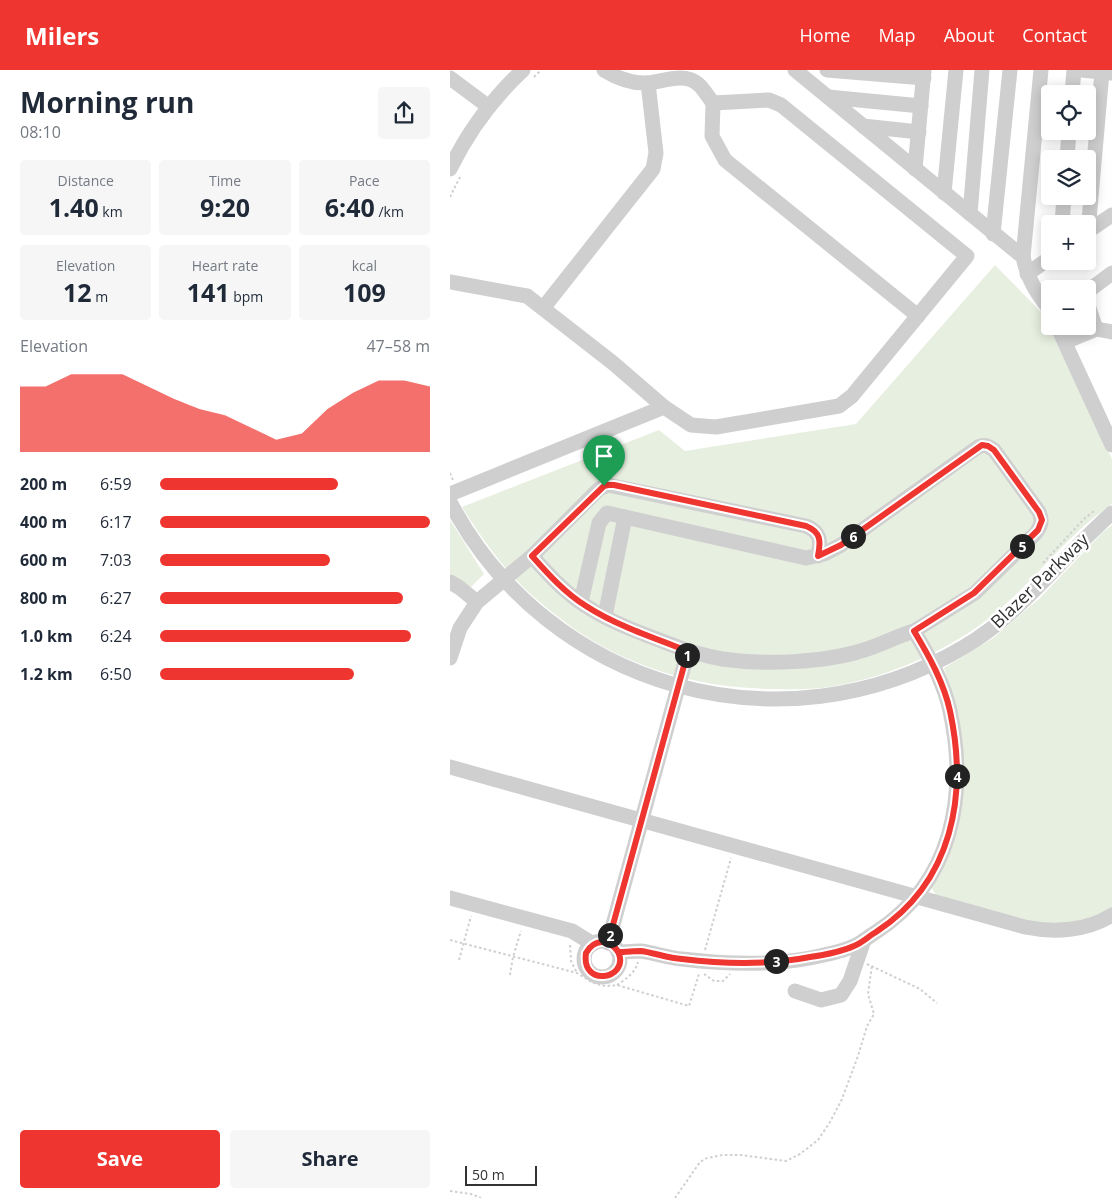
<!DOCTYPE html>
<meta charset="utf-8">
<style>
body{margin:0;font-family:"Open Sans",sans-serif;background:#f6f6f7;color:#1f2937;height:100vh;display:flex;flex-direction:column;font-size:19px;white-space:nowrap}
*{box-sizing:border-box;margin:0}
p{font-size:16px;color:#747a83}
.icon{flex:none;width:28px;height:28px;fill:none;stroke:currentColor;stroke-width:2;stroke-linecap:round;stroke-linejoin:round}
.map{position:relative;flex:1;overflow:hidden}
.panel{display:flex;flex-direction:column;background:#fff;width:450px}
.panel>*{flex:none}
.fabs{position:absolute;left:591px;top:15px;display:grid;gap:10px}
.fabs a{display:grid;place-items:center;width:55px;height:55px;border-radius:5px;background:#fff;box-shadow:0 2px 12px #0003;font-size:25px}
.scale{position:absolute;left:15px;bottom:12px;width:72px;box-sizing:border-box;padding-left:5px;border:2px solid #323232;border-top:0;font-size:14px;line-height:18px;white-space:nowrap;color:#323232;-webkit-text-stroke:4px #fff;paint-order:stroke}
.pin{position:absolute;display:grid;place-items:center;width:42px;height:42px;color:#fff;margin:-51px -21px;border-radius:50% 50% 50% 0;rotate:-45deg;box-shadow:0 0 5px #0007}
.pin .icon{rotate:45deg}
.km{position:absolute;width:25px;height:25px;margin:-12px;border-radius:50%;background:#222;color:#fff;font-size:14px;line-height:25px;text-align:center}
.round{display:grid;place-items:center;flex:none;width:52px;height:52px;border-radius:5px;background:#f6f6f7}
.head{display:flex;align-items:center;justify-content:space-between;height:85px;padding:0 20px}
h1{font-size:28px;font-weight:700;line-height:38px}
.figures{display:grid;grid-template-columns:repeat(3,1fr);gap:8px;height:85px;padding:5px 20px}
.figures div{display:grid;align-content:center;border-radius:5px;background:#f6f6f7;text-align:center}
.figures b{font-size:25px;font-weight:700}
.figures small{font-size:14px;font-weight:400}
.figures p{font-size:14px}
.chart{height:140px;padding:10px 20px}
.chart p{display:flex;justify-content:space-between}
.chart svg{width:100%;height:90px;margin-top:5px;fill:#ef352f;opacity:.7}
.button{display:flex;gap:10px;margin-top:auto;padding:10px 20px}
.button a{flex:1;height:58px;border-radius:5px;background:#ef352f;color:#fff;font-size:20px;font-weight:700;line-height:58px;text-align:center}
.button a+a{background:#f6f6f7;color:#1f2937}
ul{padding:0 20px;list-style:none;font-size:16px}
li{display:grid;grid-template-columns:80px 60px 1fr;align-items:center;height:38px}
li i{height:12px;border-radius:6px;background:#ef352f}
header{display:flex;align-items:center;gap:30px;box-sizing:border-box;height:70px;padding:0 25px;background:#ef352f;color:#fff}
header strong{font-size:24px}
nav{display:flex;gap:28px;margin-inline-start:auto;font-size:18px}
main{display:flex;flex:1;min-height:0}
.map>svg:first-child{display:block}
.green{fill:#e7efe0}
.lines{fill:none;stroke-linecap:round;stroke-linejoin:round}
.path{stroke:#cfcfcf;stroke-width:2;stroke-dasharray:2.5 2.5;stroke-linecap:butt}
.minor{stroke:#cfcfcf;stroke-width:15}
.route-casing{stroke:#fff;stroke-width:10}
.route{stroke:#ef352f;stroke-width:6}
.labels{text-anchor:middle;stroke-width:5;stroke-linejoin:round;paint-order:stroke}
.street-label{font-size:18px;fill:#323232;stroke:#fff}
</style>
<header>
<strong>Milers</strong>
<nav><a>Home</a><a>Map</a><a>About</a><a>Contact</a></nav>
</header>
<main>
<section class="panel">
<div class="head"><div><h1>Morning run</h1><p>08:10</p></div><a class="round"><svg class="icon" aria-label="share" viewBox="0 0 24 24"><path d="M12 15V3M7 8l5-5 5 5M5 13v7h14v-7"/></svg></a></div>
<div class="figures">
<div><p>Distance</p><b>1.40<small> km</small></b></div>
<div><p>Time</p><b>9:20</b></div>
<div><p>Pace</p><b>6:40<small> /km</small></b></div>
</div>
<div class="figures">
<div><p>Elevation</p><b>12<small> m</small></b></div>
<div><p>Heart rate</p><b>141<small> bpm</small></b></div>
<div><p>kcal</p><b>109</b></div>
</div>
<div class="chart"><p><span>Elevation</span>47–58 m</p>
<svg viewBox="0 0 160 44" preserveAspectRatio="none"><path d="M0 44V12L10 12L20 6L30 6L40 6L50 12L60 18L70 23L80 26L90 32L100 38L110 35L120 23L130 15L140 9L150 9L160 12V44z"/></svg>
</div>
<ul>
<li><b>200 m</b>6:59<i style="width:66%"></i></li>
<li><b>400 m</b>6:17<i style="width:100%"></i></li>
<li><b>600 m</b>7:03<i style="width:63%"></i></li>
<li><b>800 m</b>6:27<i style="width:90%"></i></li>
<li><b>1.0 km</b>6:24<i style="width:93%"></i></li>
<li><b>1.2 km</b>6:50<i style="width:72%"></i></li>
</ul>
<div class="button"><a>Save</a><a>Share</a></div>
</section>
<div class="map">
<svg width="662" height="1128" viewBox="0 0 662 1128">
<rect width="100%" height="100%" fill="#fff"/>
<g class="green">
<path d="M545 195 592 243 662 389V434C612 468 579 520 530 555 490 583 443 604 395 614 373 619 350 620 328 619 276 619 225 610 176 588 146 575 117 555 91 533 59 507 34 472 12 437L209 360 235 381 406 354Z"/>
<path d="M0 450 34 504 21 517 0 504Z"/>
<path d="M662 455V839L646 846 616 854 589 853 486 825 481 817 512 669 494 598 543 568 589 529 652 463Z"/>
</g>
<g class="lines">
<g class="path">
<path d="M84 7 91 0"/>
<path d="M0 127 10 107"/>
<path d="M0 403 3 410"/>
<path d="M593 493 634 449 644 441"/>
<path d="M0 870 127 903C142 912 147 918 167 915L239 936 249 904"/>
<path d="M120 875 121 891 127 903"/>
<path d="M255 880 281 788"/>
<path d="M9 890 21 846"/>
<path d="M417 894 470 919 487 933"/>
<path d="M254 904 264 911H273L280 904"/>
<path d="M60 905 63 887 71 861"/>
<path d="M167 915C176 909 185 903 188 892"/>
<path d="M0 1121 21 1124 31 1128"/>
<path d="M225 1128 250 1092 257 1088 273 1085H291L336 1091 350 1084 368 1070 380 1052 392 1029 408 986 417 956 424 944 418 924 422 895"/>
</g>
<g class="minor">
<path d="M345 0 573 187C578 210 586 222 600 240"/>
<path d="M377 0 474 8"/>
<path d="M632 0 661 3"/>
<path d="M0 8 39 37"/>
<path d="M622 24 624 0"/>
<path d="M378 27 471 36"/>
<path d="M263 33 262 66 275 90 468 246"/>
<path d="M413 56 469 62"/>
<path d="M617 89 619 61"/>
<path d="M0 99C18 62 43 28 73 0"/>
<path d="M465 99 474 0"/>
<path d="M494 123 506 0"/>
<path d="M520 144 532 0"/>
<path d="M612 154 614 126"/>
<path d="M638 161 652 2"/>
<path d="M638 161 662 145"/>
<path d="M543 164 560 0"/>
<path d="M573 187 591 0"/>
<path d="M577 204 600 188"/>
<path d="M0 212 77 226 163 293 214 337"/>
<path d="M638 221 662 203"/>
<path d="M94 237 203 99 206 83 198 13"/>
<path d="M607 256 662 375"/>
<path d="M646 259 662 262"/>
<path d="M615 272 646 259 638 235"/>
<path d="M0 424 214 337 241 355 266 357 389 336 402 326 517 186 331 35 319 30 263 33C258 27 254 19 248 14 235 2 214 11 199 13 183 14 167 8 154 0"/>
<path d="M0 432C98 619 332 685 514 577 572 543 612 487 662 443"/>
<path d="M82 486 149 419 158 415 356 456C371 462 371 471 368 486"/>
<path d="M0 512 10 518 27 532"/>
<path d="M131 532 149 453 157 443 175 447"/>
<path d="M155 546 175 447 356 488 374 484 391 475 528 377C535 374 538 376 544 380L589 442C593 451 591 456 585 464L525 523 464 561"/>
<path d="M0 588 10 558 27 532 82 486C98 504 115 523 136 536 166 556 205 568 238 581L158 873"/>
<path d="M0 697C192 750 383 804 575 857 604 863 637 861 662 845"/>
<path d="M0 828 122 861 143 874"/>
<circle cx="152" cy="889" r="18"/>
<path d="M168 882C176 882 184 881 191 881 205 883 218 888 232 889 274 894 319 896 360 888 374 885 391 882 404 876 412 873 419 866 426 862 503 812 518 725 500 641 494 613 479 586 464 561 447 566 431 575 414 580 374 593 314 595 272 589 261 587 250 584 238 581"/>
<path d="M345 921 371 930 391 925 400 911 414 870"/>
</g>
</g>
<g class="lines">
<g class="route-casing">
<path id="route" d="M154 416 82 486C98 504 115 523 136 536 165 555 206 569 238 581L158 873C163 875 167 878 169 884 178 909 131 918 136 883 144 869 159 868 168 882 176 882 184 881 191 881 205 883 218 888 232 889 274 894 319 895 360 887 374 885 391 882 404 876 412 873 419 866 426 862 503 812 518 725 500 641 494 613 479 586 464 561L524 523 588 460 592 450 589 442 544 380 538 376 532 375 391 475 368 486C371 471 371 462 356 456L164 415H158L154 416"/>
</g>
<use href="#route" class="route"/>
</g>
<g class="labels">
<g class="street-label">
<text transform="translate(590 511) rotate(-44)" y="6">Blazer Parkway</text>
</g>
</g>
</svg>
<div class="fabs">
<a><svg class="icon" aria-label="locate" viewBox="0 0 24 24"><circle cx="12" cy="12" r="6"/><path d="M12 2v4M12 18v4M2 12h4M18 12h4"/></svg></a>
<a><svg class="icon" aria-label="layers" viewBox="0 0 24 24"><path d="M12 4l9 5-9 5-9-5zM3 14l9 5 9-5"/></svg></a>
<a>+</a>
<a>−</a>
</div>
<div class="scale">50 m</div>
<div class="pin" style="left:154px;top:416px;background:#1e9e55"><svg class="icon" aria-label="arrive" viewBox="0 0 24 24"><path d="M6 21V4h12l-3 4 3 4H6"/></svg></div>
<b class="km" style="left:237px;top:585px">1</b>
<b class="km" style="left:160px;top:865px">2</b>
<b class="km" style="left:326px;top:891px">3</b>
<b class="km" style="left:507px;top:706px">4</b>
<b class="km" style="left:572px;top:476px">5</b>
<b class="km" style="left:403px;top:466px">6</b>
</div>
</main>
